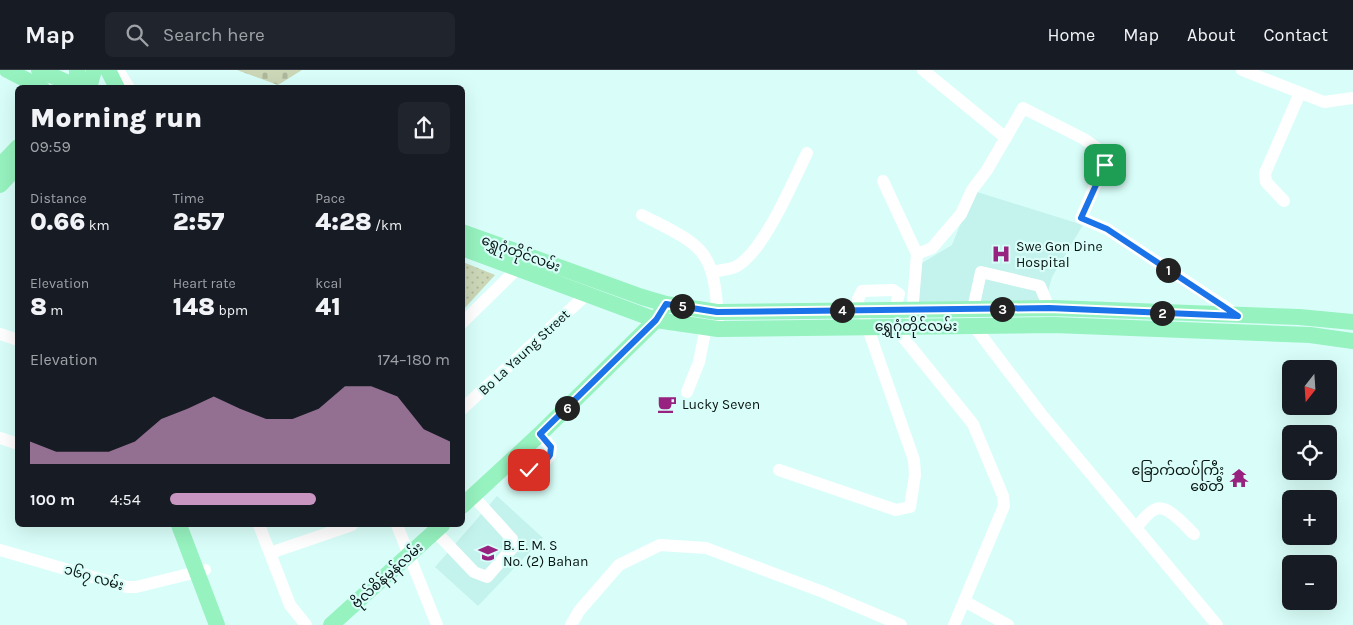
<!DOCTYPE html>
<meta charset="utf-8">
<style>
body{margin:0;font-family:Karla,"Noto Sans Myanmar",sans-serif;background:#20242c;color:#f1f3f6;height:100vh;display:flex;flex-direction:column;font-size:19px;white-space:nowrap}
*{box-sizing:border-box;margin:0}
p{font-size:16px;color:#9ea1a6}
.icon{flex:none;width:28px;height:28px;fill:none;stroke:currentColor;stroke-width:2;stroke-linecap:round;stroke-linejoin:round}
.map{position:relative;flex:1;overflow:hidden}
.panel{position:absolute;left:15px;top:15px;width:450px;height:442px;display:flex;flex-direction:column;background:#171b24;border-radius:8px;box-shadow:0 5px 20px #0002}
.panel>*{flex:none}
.needle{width:32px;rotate:197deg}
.buttons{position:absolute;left:1282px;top:290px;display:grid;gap:10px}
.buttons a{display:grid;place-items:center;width:55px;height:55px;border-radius:8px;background:#171b24;box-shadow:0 5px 20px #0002;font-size:25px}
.pin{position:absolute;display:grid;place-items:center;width:42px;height:42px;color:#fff;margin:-21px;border-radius:10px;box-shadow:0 2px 8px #0006}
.km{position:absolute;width:25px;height:25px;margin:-12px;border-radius:50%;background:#222;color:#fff;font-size:14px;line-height:25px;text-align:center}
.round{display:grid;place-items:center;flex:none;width:52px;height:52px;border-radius:8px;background:#20242c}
.overview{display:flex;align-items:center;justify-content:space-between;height:85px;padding:0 15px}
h1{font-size:28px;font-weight:800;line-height:38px}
.figures{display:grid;grid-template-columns:repeat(3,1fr);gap:8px;height:85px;padding:5px 15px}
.figures div{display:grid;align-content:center}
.figures b{font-size:25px;font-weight:800}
.figures small{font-size:14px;font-weight:400}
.figures p{font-size:14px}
.chart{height:140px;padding:10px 15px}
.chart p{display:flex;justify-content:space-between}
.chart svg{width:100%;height:90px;margin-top:5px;fill:#c895c0;opacity:.7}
ul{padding:0 15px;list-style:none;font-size:16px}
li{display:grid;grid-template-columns:80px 60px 1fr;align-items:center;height:38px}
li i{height:12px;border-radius:6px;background:#c895c0}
header{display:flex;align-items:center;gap:30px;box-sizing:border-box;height:70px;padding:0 25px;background:#171b24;border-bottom:1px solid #363941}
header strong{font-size:24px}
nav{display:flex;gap:28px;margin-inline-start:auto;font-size:18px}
.search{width:350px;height:45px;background:#20242c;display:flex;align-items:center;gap:12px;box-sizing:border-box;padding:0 18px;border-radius:8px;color:#9ea1a6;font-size:19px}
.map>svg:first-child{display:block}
.built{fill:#c4f2ec}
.cemetery{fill:url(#cemetery-stones)}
.park{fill:url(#park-dots)}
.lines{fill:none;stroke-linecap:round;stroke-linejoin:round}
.minor{stroke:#fff;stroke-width:12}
.major{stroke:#96f2bf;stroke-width:16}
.route-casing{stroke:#fff;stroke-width:10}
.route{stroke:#1a73e8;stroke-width:6}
.labels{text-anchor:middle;stroke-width:4.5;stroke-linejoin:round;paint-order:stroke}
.poi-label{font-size:14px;fill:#081514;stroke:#d9fef9;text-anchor:start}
.street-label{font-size:14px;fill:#081514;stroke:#d9fef9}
</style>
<header>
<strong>Map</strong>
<div class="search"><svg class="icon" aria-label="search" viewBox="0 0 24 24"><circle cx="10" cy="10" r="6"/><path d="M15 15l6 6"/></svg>Search here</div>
<nav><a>Home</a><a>Map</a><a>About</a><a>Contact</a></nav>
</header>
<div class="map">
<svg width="1353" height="555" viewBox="0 0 1353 555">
<defs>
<pattern id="cemetery-stones" width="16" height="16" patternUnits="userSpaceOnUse" patternTransform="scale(1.25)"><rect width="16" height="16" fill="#cbd7b7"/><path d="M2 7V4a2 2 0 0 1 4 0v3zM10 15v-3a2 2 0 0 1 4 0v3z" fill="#adb89c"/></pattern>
<pattern id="park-dots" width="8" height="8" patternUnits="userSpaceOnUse" patternTransform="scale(1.25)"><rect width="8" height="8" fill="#cbd7b7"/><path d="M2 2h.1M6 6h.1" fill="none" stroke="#adb89c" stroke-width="1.8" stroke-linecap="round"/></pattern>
</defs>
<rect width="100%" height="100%" fill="#d9fef9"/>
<g class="built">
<path d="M974 121 1083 155 1052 207 1044 236 917 233 922 193 952 175Z"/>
<path d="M497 426 543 468 478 536 435 497Z"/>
</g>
<path class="cemetery" d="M237 0H302L278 15Z"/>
<path class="park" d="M463 192 495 205 463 240H462Z"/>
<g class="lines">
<g class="minor">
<path d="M118 0 129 18"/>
<path d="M923 0 1006 68"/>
<path d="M1242 0 1324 32 1353 28"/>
<path d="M883 111 917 184 911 256"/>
<path d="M1284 131 1266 112 1265 103 1300 23"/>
<path d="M642 145C702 176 714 177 718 249"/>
<path d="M917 184 932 178 961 144 972 120 987 100 1023 38 1084 69 1108 86 1081 148 1107 159 1236 244"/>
<path d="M712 202C719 200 728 200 735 197 763 184 793 111 807 83"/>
<path d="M973 239 981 202 1040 216 1049 238"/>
<path d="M859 240 858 229 862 221 893 220 899 224 895 239"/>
<path d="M462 253 518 198 520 192"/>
<path d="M894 256 973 354 1003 426 1004 436 954 555"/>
<path d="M974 256 1041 344 1217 555"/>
<path d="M0 264 18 270"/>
<path d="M687 322 699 292 706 257"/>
<path d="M462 339 586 225"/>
<path d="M0 368 18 374"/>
<path d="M512 390 529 400H539L550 385 551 377 540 364"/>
<path d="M779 400 896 440 910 437 915 405 914 390 865 250"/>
<path d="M259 455 290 535 306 555"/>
<path d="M397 455 437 555"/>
<path d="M1136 458C1141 452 1149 441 1156 439 1168 434 1186 457 1194 464"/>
<path d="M435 461 474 502 487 507 514 476 512 469 473 426"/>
<path d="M0 480 127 517H136L205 500"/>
<path d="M270 483 352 455"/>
<path d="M964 531 1008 555"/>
<path d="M571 555 579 541 619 495 660 475 706 478 823 522 901 555"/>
</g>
<g class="major">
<path d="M7 0 42 18"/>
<path d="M39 0 80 18"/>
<path d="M108 0 117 18"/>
<path d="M77 18V0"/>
<path d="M89 18 94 0"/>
<path d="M0 96 18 77"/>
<path d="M0 115 18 96"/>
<path d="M462 162 642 227 666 234 717 242 1054 238 1299 247 1353 252"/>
<path d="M462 178 656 250 718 259 1054 255 1310 265 1353 271"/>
<path d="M462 436 540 364 656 250 661 242"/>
<path d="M179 455 217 555"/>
<path d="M331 555 442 455"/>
</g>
</g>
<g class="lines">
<g class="route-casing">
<path id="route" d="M529 400H539L550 385 551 377 540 364 656 250 666 234 717 242 1049 238 1238 246 1107 159 1081 148 1105 95"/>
</g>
<use href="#route" class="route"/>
</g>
<defs>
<g id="hospital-bare" transform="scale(1.5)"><path d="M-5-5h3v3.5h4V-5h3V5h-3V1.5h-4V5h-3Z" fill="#97227f" stroke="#d9fef9" stroke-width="2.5" paint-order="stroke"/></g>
<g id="cafe-bare" transform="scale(1.5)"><path d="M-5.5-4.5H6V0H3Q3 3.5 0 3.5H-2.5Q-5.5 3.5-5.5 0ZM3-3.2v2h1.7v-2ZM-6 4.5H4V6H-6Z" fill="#97227f" stroke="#d9fef9" stroke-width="2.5" paint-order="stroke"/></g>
<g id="temple-bare" transform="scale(1.5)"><path d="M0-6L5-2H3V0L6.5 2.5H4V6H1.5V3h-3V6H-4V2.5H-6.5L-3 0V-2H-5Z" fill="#97227f" stroke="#d9fef9" stroke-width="2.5" paint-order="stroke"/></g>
<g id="school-bare" transform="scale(1.5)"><path d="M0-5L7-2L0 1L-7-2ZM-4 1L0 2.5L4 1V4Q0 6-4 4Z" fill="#97227f" stroke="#d9fef9" stroke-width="2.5" paint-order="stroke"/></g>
</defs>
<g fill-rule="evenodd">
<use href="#hospital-bare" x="1001" y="184"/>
<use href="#cafe-bare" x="667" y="334"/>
<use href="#temple-bare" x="1239" y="408"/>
<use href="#school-bare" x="488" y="483"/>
</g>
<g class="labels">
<g class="poi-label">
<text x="1016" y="181">Swe Gon Dine<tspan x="1016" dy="16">Hospital</tspan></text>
<text x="682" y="339">Lucky Seven</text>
<text x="1224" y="405" text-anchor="end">ခြောက်ထပ်ကြီး<tspan x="1224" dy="16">စေတီ</tspan></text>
<text x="503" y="480">B. E. M. S<tspan x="503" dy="16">No. (2) Bahan</tspan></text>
</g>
<g class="street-label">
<text transform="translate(521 183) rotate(20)" y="5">ရွှေဂုံတိုင်လမ်း</text>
<text x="916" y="261">ရွှေဂုံတိုင်လမ်း</text>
<text transform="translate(524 282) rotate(-43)" y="5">Bo La Yaung Street</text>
<text transform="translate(387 505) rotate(-42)" y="5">ဗိုလ်စိန်မှန်လမ်း</text>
<text transform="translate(94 507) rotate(16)" y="5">၁၆၇ လမ်း</text>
</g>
</g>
</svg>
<div class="buttons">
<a><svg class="needle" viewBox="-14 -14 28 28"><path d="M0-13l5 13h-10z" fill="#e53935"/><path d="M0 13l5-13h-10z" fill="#9ea1a6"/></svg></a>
<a><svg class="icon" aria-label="locate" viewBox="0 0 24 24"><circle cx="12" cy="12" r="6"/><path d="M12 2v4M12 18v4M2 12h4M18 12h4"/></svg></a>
<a>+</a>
<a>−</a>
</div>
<div class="pin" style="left:1105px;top:95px;background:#1e9e55"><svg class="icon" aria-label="arrive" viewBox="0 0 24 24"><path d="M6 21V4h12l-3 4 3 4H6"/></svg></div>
<div class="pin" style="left:529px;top:400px;background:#d93025"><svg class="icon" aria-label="check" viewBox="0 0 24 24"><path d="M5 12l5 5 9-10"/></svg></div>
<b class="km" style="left:1168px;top:200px">1</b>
<b class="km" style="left:1162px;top:243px">2</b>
<b class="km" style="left:1002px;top:239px">3</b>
<b class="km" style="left:842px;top:240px">4</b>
<b class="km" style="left:682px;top:236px">5</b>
<b class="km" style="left:567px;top:338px">6</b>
<section class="panel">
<div class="overview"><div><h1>Morning run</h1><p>09:59</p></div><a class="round"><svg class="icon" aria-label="share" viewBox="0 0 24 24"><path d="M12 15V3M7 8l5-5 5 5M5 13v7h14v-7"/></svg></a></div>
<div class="figures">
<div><p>Distance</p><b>0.66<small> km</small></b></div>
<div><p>Time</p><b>2:57</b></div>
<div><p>Pace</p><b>4:28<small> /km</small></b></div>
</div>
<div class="figures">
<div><p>Elevation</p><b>8<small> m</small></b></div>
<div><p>Heart rate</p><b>148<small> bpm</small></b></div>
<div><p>kcal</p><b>41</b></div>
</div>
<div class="chart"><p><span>Elevation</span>174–180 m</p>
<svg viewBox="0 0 160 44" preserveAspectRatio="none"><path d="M0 44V33L10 38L20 38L30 38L40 33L50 22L60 17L70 11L80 17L90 22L100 22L110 17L120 6L130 6L140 11L150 27L160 33V44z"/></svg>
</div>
<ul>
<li><b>100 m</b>4:54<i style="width:52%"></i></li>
</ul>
</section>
</div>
